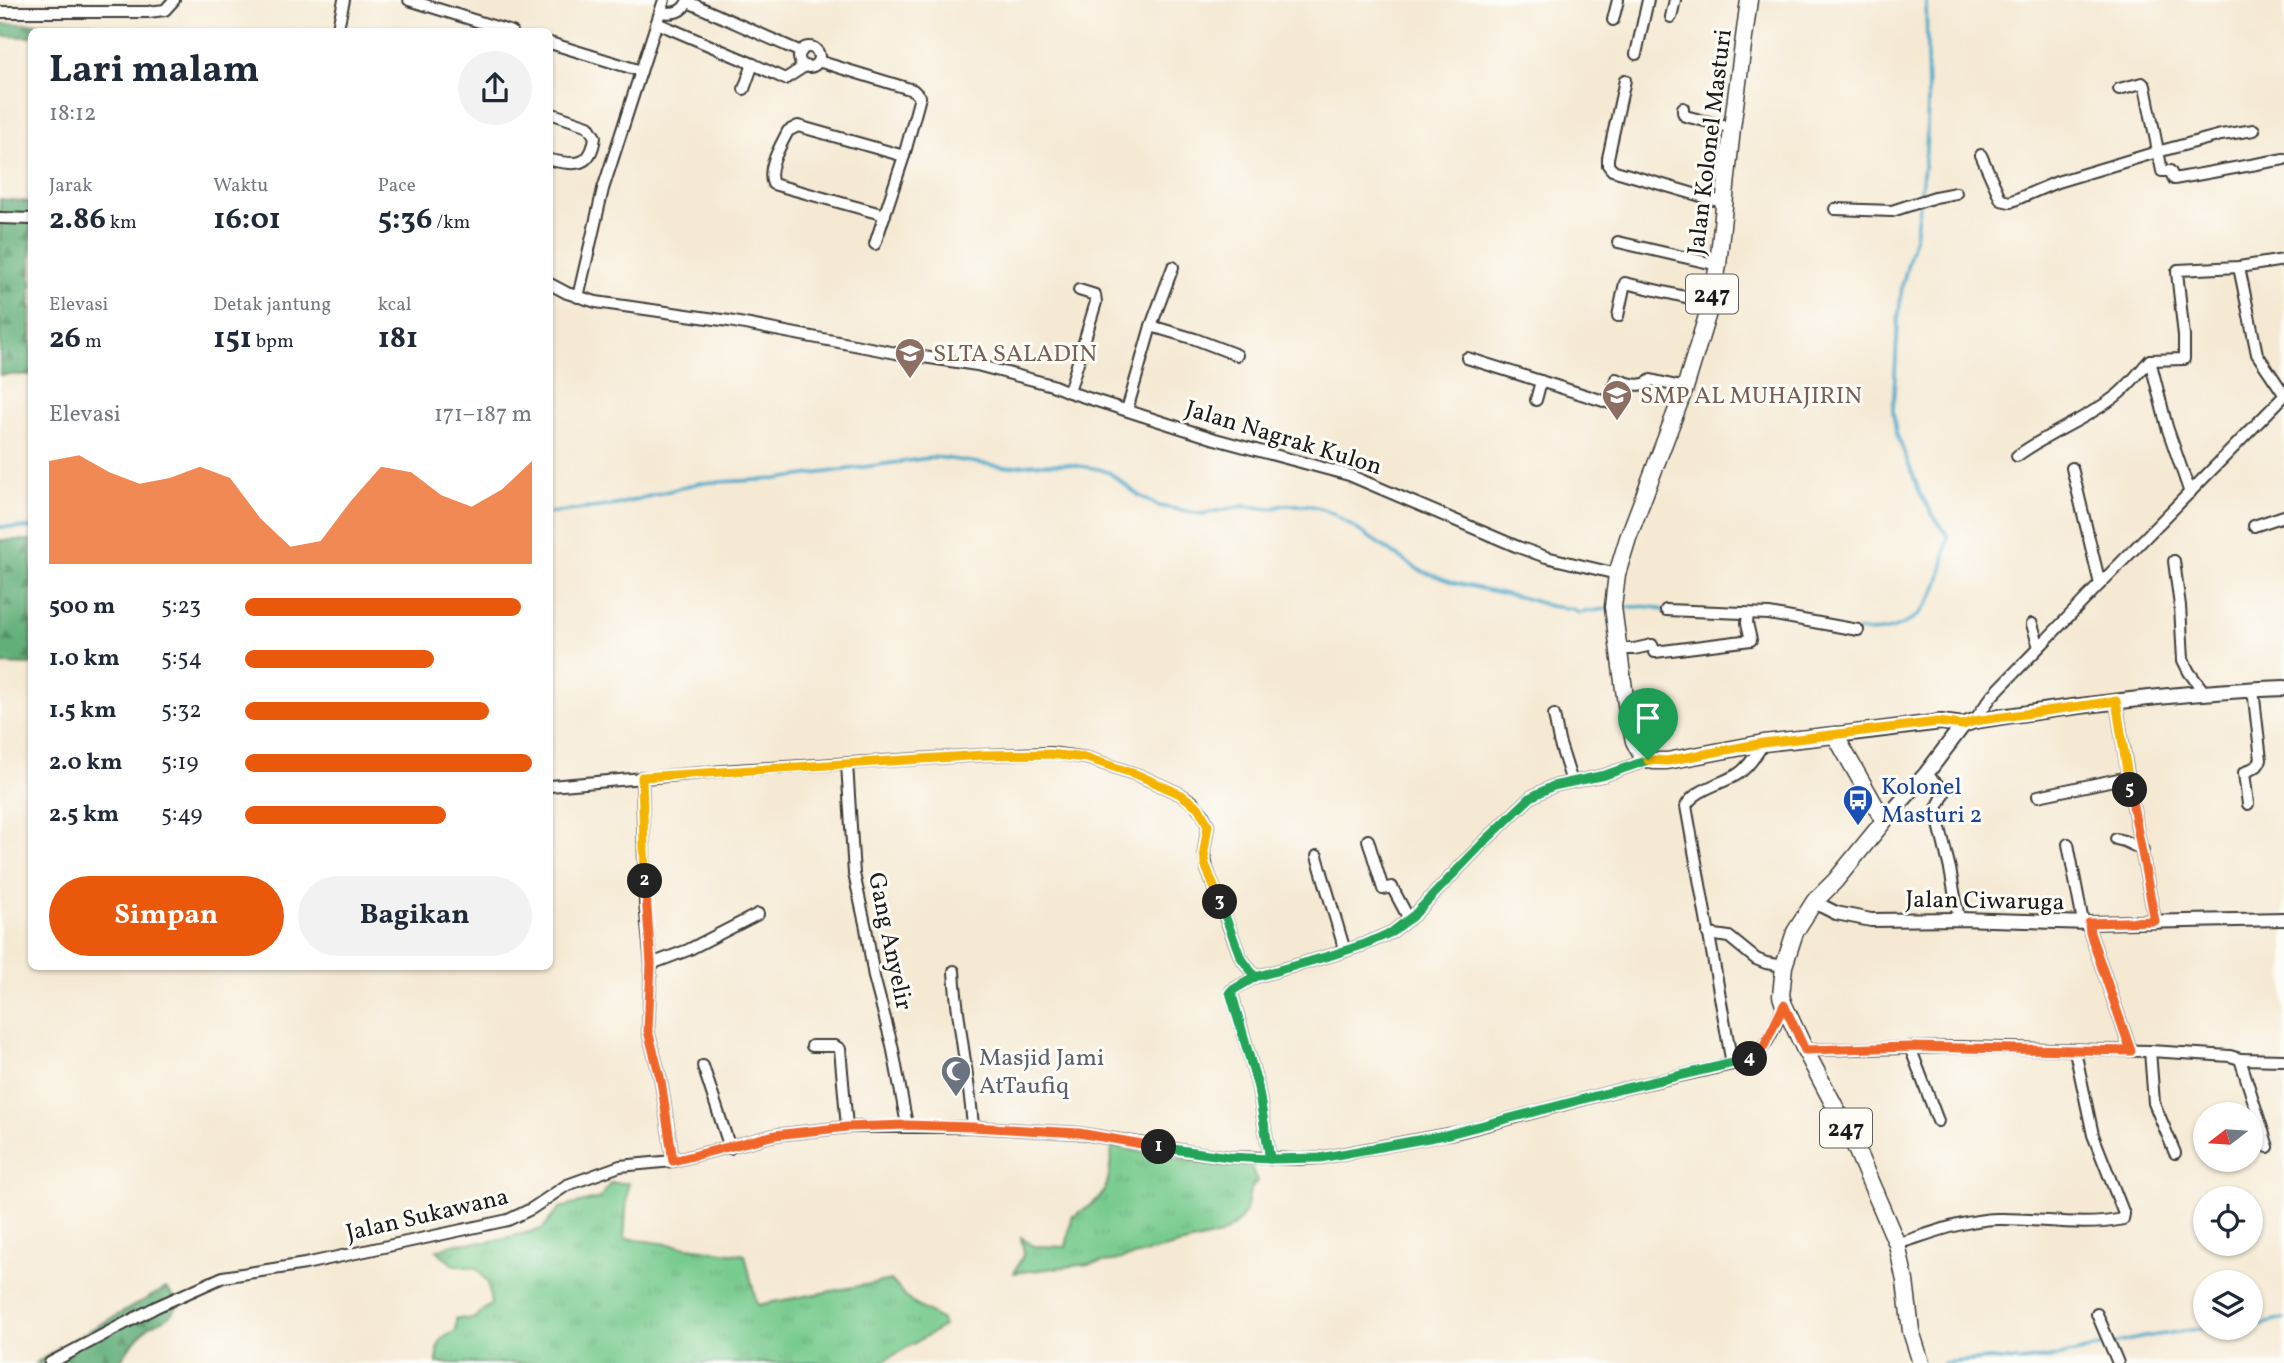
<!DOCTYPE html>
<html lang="id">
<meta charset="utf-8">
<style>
body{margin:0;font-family:Vollkorn,serif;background:#f2f2f3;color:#1f2937;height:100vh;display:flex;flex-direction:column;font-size:26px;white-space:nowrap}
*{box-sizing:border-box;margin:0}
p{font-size:23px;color:#747a83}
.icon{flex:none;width:38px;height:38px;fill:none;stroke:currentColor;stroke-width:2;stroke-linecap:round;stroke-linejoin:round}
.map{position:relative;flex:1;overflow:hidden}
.sheet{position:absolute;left:28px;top:28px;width:525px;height:942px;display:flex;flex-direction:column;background:#fff;border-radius:10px;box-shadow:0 2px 5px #0004}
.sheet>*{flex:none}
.needle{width:46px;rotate:253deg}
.fabs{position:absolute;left:2193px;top:1102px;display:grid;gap:14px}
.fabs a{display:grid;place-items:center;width:70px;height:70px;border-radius:50%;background:#fff;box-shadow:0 2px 5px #0004;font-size:35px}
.pin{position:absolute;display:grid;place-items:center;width:60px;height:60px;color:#fff;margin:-72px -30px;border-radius:50% 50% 50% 0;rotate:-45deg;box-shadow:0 0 7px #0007}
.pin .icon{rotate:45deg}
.km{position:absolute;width:35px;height:35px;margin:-18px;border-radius:50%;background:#222;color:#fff;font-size:19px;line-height:35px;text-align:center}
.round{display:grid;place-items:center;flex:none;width:74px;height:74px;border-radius:37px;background:#f2f2f3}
.overview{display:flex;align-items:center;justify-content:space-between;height:119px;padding:0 21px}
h1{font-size:38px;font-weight:700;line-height:52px}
.metrics{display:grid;grid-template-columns:repeat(3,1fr);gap:10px;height:119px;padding:7px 21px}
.metrics div{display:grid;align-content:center}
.metrics b{font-size:30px;font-weight:700}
.metrics small{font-size:19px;font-weight:400}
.metrics p{font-size:19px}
.chart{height:196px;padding:14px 21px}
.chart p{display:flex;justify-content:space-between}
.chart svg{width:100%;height:126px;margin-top:7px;fill:#ea580c;opacity:.7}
.action{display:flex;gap:14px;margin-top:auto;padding:14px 21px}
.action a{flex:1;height:80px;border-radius:42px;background:#ea580c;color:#fff;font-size:28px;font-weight:700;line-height:80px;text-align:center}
.action a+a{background:#f2f2f3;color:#1f2937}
ul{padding:0 21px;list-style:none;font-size:23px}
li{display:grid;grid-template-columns:112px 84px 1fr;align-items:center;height:52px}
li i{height:18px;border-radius:9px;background:#ea580c}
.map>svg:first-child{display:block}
.grass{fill:url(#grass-tufts);stroke:#4a7455;stroke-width:2}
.forest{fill:url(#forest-firs);stroke:#3f664a;stroke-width:2}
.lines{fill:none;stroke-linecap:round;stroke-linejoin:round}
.stream{stroke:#4aa7c8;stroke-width:3.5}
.minor-casing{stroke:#3d3b37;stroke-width:14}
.tertiary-casing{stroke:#3d3b37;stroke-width:16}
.secondary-casing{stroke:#3d3b37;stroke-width:18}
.primary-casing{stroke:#3d3b37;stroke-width:19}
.minor{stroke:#fff;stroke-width:10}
.tertiary{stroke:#fff;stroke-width:12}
.secondary{stroke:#fff;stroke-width:14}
.primary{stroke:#fff;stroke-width:16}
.split-1-casing{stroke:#fff;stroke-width:14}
.split-2-casing{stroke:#fff;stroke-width:14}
.split-3-casing{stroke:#fff;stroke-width:14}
.split-4-casing{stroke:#fff;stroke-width:14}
.split-5-casing{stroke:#fff;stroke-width:14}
.split-6-casing{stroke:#fff;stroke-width:14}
.split-1{stroke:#22a559;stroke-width:9}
.split-2{stroke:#f0652b;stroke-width:9}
.split-3{stroke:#f5b400;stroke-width:9}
.split-4{stroke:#22a559;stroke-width:9}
.split-5{stroke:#f0652b;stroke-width:9}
.split-6{stroke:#f5b400;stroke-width:9}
.labels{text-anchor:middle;stroke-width:6;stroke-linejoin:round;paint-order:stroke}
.shield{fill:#fdfcf7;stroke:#605f5e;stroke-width:2}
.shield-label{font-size:23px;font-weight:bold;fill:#1c1c1c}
.street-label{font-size:24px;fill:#1c1c1c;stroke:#fdfcf7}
.education-label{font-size:24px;fill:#785e54;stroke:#fdfcf7;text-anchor:start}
.transit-label{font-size:24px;fill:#164399;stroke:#fdfcf7;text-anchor:start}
.worship-label{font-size:24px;fill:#5b616d;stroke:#fdfcf7;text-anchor:start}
</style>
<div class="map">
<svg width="2284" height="1363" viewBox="0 0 2284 1363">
<defs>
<pattern id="grass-tufts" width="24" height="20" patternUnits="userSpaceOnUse" patternTransform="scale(1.75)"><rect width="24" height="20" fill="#78cb8e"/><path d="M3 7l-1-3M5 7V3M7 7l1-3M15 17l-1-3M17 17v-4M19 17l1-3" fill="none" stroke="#67ae7a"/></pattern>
<pattern id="forest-firs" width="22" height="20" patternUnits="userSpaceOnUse" patternTransform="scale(1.75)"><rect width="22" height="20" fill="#62af79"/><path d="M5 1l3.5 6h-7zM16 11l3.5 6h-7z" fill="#508e62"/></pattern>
</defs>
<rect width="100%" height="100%" fill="#fdfcf7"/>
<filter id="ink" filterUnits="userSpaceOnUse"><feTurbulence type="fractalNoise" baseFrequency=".0143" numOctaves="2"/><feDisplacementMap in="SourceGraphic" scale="14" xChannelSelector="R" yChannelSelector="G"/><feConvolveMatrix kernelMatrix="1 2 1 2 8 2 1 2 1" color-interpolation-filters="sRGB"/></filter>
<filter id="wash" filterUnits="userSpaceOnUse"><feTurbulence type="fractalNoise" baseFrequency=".00686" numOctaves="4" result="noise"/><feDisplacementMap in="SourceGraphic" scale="28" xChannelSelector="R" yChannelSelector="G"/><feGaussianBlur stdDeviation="1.57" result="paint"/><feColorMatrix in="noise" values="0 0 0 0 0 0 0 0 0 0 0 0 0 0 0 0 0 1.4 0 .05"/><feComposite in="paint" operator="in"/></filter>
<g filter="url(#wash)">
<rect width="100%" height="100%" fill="#f5e9d3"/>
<g class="grass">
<path d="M1112 1147 1202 1162 1250 1165 1257 1181C1249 1190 1249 1194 1247 1206 1244 1219 1231 1229 1220 1235L1113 1261 1014 1273 1024 1253 1021 1237 1033 1246 1066 1247 1072 1217C1110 1196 1108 1188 1112 1147Z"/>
<path d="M611 1183H628L624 1238 745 1255 757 1305 891 1280 911 1302 940 1319 944 1326 880 1363H437V1349L442 1338 456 1331V1318L473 1319 491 1304 488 1283 477 1269 452 1264 437 1250 453 1244 488 1242 542 1229 560 1208 600 1198Z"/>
</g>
<g class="forest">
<path d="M91 23V31L32 32 31 37 0 36V24Z"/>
<path d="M0 199 31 202V375H0Z"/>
<path d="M0 540H31V665L0 664Z"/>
<path d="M166 1288 180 1304 167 1318 149 1326 131 1345 119 1363H36L79 1336Z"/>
</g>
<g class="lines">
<g class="stream">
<path d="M1920 198 1926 151 1928 101 1926 0"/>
<path d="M550 513 616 505 699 483 777 479 936 457 1007 467 1033 464H1067L1099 469 1110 473 1138 495 1159 506 1201 514 1244 506 1271 509 1283 505H1308L1320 508 1332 513 1419 570 1455 583 1528 599 1549 606 1573 609 1578 613 1605 609"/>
<path d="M0 527 32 528"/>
<path d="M1621 608C1635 607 1652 604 1664 611"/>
<path d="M1858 631C1889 635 1919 623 1933 595 1942 578 1945 555 1948 536L1933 515 1920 493 1896 432 1893 411 1898 321 1902 286 1915 237 1919 206"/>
<path d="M2250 1323 2263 1324 2284 1319"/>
<path d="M1943 1363 1989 1359 2020 1361 2060 1356 2144 1337 2205 1328"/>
</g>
</g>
</g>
<g filter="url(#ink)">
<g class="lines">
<g class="minor-casing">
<g id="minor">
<path d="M409 0 512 32"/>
<path d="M688 2 801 52"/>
<path d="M0 12H148L165 10 174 0"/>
<path d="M660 12C673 14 683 13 688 0"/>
<path d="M1671 17 1675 0"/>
<path d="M1613 20 1618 0"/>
<path d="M657 23 753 64 744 89"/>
<path d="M337 32 344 0"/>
<path d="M550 43 641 71"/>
<circle cx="809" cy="57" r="10"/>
<path d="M1636 54 1648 0"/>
<path d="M818 61 913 90 920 97 904 156 875 244"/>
<path d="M753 64 785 79 805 66"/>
<path d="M1625 80 1608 158V165L1612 170 1725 203"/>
<path d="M2119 89 2142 83 2145 86 2162 171H2170L2174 179 2284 159"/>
<path d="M1683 108V112L1685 116 1732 128"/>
<path d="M550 113 588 126 595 137C591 168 575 165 550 160"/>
<path d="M1981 155 2001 200 2010 202 2057 182 2157 152 2221 135 2254 130"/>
<path d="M1835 209 1892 211 1935 197 1956 193"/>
<path d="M885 215 773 184C766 169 781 145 788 131L798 126 904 156"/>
<path d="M0 218 32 219"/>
<path d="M1618 242 1718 265"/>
<path d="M2239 267 2257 354 2284 394"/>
<path d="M550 284 567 293 596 302 729 321 896 353 977 365 1052 385 1069 392 1215 439 1349 475 1518 547 1546 557 1617 574"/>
<path d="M578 297 603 189 664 0"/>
<path d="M1618 316 1625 283 1711 303"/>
<path d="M1151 326 1195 339 1237 355"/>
<path d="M1467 358 1610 403 1616 379C1629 383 1640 389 1651 380L1685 388"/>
<path d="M2150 360 2167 427 2190 493"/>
<path d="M1069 392 1096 302 1095 295 1079 290"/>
<path d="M1536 400 1541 381"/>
<path d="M1127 410 1151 326 1173 267"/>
<path d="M2017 456C2048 433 2085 420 2116 396 2129 386 2139 372 2150 360L2184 359V336L2177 272 2178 270 2239 267 2284 260"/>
<path d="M2072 468 2100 584"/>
<path d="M2254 526 2284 516"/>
<path d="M2174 561 2180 606 2183 660 2189 672 2204 692"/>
<path d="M1666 610 1769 614 1858 630"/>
<path d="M2032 624 2039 647"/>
<path d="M1618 649H1634L1652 645 1655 652 1751 640 1747 623 1748 614"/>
<path d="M2116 701 2132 801 2155 921"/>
<path d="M1554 715 1559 741 1572 782"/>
<path d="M1974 721 1992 696 2100 584 2284 396"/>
<path d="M847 764 854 874 866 928 874 977 892 1045 907 1125"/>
<path d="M1926 774 1938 785 1944 794 1937 808 1938 820 1950 869 1959 919"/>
<path d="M642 777 645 904 651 964 648 1031 661 1081 673 1161"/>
<path d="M550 786 736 770 984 755 1050 753 1087 758 1138 775 1180 794 1194 803 1202 813 1208 825 1204 851 1207 869 1240 956 1255 977"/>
<path d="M2038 796 2128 777"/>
<path d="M2248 804 2244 773 2257 766 2261 760 2253 689"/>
<path d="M2116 839 2124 841 2143 850"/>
<path d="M1368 840 1383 889 1392 887 1409 919"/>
<path d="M2068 844 2083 922"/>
<path d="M1317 856 1345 951"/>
<path d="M2089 923 2090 933 2131 1051"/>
<path d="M1708 934 1729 937 1756 959 1766 963 1784 966"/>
<path d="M651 964 688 950 758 914"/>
<path d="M954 971C957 1023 969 1074 973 1127"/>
<path d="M812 1046H835L840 1049 847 1127"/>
<path d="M1910 1047 1938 1121"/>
<path d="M1805 1050 1955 1047 2150 1051 2230 1056 2240 1059 2268 1147"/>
<path d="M2150 1051 2154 1103 2175 1153"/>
<path d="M2240 1059 2284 1060"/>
<path d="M1732 1064 1686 806C1695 789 1722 784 1738 774 1749 767 1757 753 1764 743"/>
<path d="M703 1066 730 1148"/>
<path d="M1270 1159 1258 1087 1231 991 1255 977 1332 955 1365 944 1392 932 1414 915 1483 843 1531 797 1553 786 1605 775 1648 760"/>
<path d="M1897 1244C1929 1234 1963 1220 1997 1219 2038 1218 2082 1228 2123 1219L2124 1214 2093 1135 2075 1051"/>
<path d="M2097 1314 2118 1363"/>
<path d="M50 1363 156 1307 223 1277 305 1264 508 1220 531 1209 567 1185 620 1166 673 1161 775 1135 847 1127H973L1078 1133 1192 1152 1229 1157 1299 1159 1320 1158 1459 1132 1622 1089 1746 1061C1767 1052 1775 1025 1784 1005"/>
</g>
</g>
<g class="tertiary-casing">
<path id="tertiary" d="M1814 902 1836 913 1871 920 1959 919 2089 923 2284 919"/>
</g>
<g class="secondary-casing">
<g id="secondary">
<path d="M1835 735 1941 722 1963 725"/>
<path d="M1884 821 1926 774 1963 725 1974 721C2077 705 2179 692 2284 688"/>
</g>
</g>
<g class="primary-casing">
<path id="primary" d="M1749 0 1732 128 1718 265 1711 303 1685 388 1628 538 1617 574 1613 607 1626 704 1634 741 1643 758 1654 761H1667L1764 743 1835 735 1884 821 1835 881 1814 902 1795 932 1784 966 1781 996 1784 1005 1805 1050 1851 1137 1897 1244 1905 1281 1911 1331 1921 1363"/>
</g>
<use href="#minor" class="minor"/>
<use href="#tertiary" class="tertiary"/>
<use href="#secondary" class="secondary"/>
<use href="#primary" class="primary"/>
</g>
</g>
<g class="lines" filter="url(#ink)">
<g class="split-1-casing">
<path id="split-1" d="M1159 1147 1229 1157 1270 1159 1258 1087 1231 991 1255 977 1332 955 1365 944 1392 932 1414 915 1483 843 1531 797 1553 786 1605 775 1648 760"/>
</g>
<g class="split-2-casing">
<path id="split-2" d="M645 881 651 964 648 1031 661 1081 673 1161 775 1135 847 1127 907 1125 973 1127 1079 1133 1159 1147"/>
</g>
<g class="split-3-casing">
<path id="split-3" d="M645 881 642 777 984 755 1049 754 1087 758 1138 775 1180 794 1198 807 1208 825 1204 851 1205 864 1220 902"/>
</g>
<g class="split-4-casing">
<path id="split-4" d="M1220 902 1240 956 1255 977 1230 992 1258 1087 1270 1159 1320 1158 1445 1135 1622 1089 1750 1059"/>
</g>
<g class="split-5-casing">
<path id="split-5" d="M1750 1059 1763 1048 1784 1005 1805 1050 1910 1047 2131 1051 2090 933 2089 923 2155 921 2130 790"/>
</g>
<g class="split-6-casing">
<path id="split-6" d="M1648 760 1667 761 1763 743 1938 722 1963 725 1974 721 2116 701 2130 790"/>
</g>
<use href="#split-1" class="split-1"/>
<use href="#split-2" class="split-2"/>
<use href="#split-3" class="split-3"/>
<use href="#split-4" class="split-4"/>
<use href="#split-5" class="split-5"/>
<use href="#split-6" class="split-6"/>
</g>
<defs>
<g id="school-pin" transform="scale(1.575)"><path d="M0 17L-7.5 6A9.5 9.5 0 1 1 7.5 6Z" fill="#8d6e63" stroke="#fdfcf7"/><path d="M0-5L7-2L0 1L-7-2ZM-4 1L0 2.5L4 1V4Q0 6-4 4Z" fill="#fff"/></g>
<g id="bus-pin" transform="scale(1.575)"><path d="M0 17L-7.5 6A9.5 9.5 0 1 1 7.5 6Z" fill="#1a4fb4" stroke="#fdfcf7"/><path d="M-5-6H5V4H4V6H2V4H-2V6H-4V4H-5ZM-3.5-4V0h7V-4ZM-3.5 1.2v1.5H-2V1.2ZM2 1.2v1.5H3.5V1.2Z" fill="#fff"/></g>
<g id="mosque-pin" transform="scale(1.575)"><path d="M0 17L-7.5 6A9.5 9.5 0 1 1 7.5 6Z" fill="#6b7280" stroke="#fdfcf7"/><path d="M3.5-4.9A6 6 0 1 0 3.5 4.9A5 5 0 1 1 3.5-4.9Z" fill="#fff"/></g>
</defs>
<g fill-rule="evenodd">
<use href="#school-pin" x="910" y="353"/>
<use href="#school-pin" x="1617" y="395"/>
<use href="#bus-pin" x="1858" y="800"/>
<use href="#mosque-pin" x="956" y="1071"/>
</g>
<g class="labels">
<g class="shield">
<rect x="1686" y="274.5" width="52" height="39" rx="5"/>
<rect x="1820" y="1108.5" width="52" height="39" rx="5"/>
</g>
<g class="shield-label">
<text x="1712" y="302">247</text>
<text x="1846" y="1136">247</text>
</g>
<g class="street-label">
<text transform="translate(1709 142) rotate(-83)" y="8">Jalan Kolonel Masturi</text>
<text transform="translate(1284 437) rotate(17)" y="8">Jalan Nagrak Kulon</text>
<text transform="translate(1985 900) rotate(1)" y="8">Jalan Ciwaruga</text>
<text transform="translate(891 941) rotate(78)" y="8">Gang Anyelir</text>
<text transform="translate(427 1214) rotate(-13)" y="8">Jalan Sukawana</text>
</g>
<g class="education-label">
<text x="933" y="361">SLTA SALADIN</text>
<text x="1640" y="403">SMP AL MUHAJIRIN</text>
</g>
<g class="transit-label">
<text x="1881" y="794">Kolonel<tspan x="1881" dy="28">Masturi 2</tspan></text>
</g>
<g class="worship-label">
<text x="979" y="1065">Masjid Jami<tspan x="979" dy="28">AtTaufiq</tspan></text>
</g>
</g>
</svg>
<div class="fabs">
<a><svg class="needle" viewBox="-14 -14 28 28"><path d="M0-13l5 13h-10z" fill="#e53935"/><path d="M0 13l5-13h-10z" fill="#747a83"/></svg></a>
<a><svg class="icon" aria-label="locate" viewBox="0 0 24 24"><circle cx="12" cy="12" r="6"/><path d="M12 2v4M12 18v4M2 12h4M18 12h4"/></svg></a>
<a><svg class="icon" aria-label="layers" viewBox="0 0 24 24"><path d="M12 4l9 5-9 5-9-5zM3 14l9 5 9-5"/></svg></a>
</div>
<div class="pin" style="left:1648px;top:760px;background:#1e9e55"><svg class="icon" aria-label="arrive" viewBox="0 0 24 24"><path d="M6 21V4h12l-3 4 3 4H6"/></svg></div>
<b class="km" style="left:1159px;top:1147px">1</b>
<b class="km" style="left:645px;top:881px">2</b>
<b class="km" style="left:1220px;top:902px">3</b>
<b class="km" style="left:1750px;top:1059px">4</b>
<b class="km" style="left:2130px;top:790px">5</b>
<section class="sheet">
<div class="overview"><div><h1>Lari malam</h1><p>18:12</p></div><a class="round"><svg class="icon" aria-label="share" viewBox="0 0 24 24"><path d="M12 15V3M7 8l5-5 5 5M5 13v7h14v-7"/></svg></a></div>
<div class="metrics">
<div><p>Jarak</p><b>2.86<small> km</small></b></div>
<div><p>Waktu</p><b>16:01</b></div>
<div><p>Pace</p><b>5:36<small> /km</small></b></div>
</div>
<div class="metrics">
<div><p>Elevasi</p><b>26<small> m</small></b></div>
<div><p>Detak jantung</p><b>151<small> bpm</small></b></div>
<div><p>kcal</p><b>181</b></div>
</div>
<div class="chart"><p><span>Elevasi</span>171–187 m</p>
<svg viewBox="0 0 160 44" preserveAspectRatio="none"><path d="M0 44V8L10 6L20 12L30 16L40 14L50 10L60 14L70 28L80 38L90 36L100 22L110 10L120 12L130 20L140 24L150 18L160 8V44z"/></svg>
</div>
<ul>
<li><b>500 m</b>5:23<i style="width:96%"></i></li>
<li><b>1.0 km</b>5:54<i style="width:66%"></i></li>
<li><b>1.5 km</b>5:32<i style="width:85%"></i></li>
<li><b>2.0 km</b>5:19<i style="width:100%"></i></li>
<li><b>2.5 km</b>5:49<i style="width:70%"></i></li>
</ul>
<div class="action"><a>Simpan</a><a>Bagikan</a></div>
</section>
</div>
